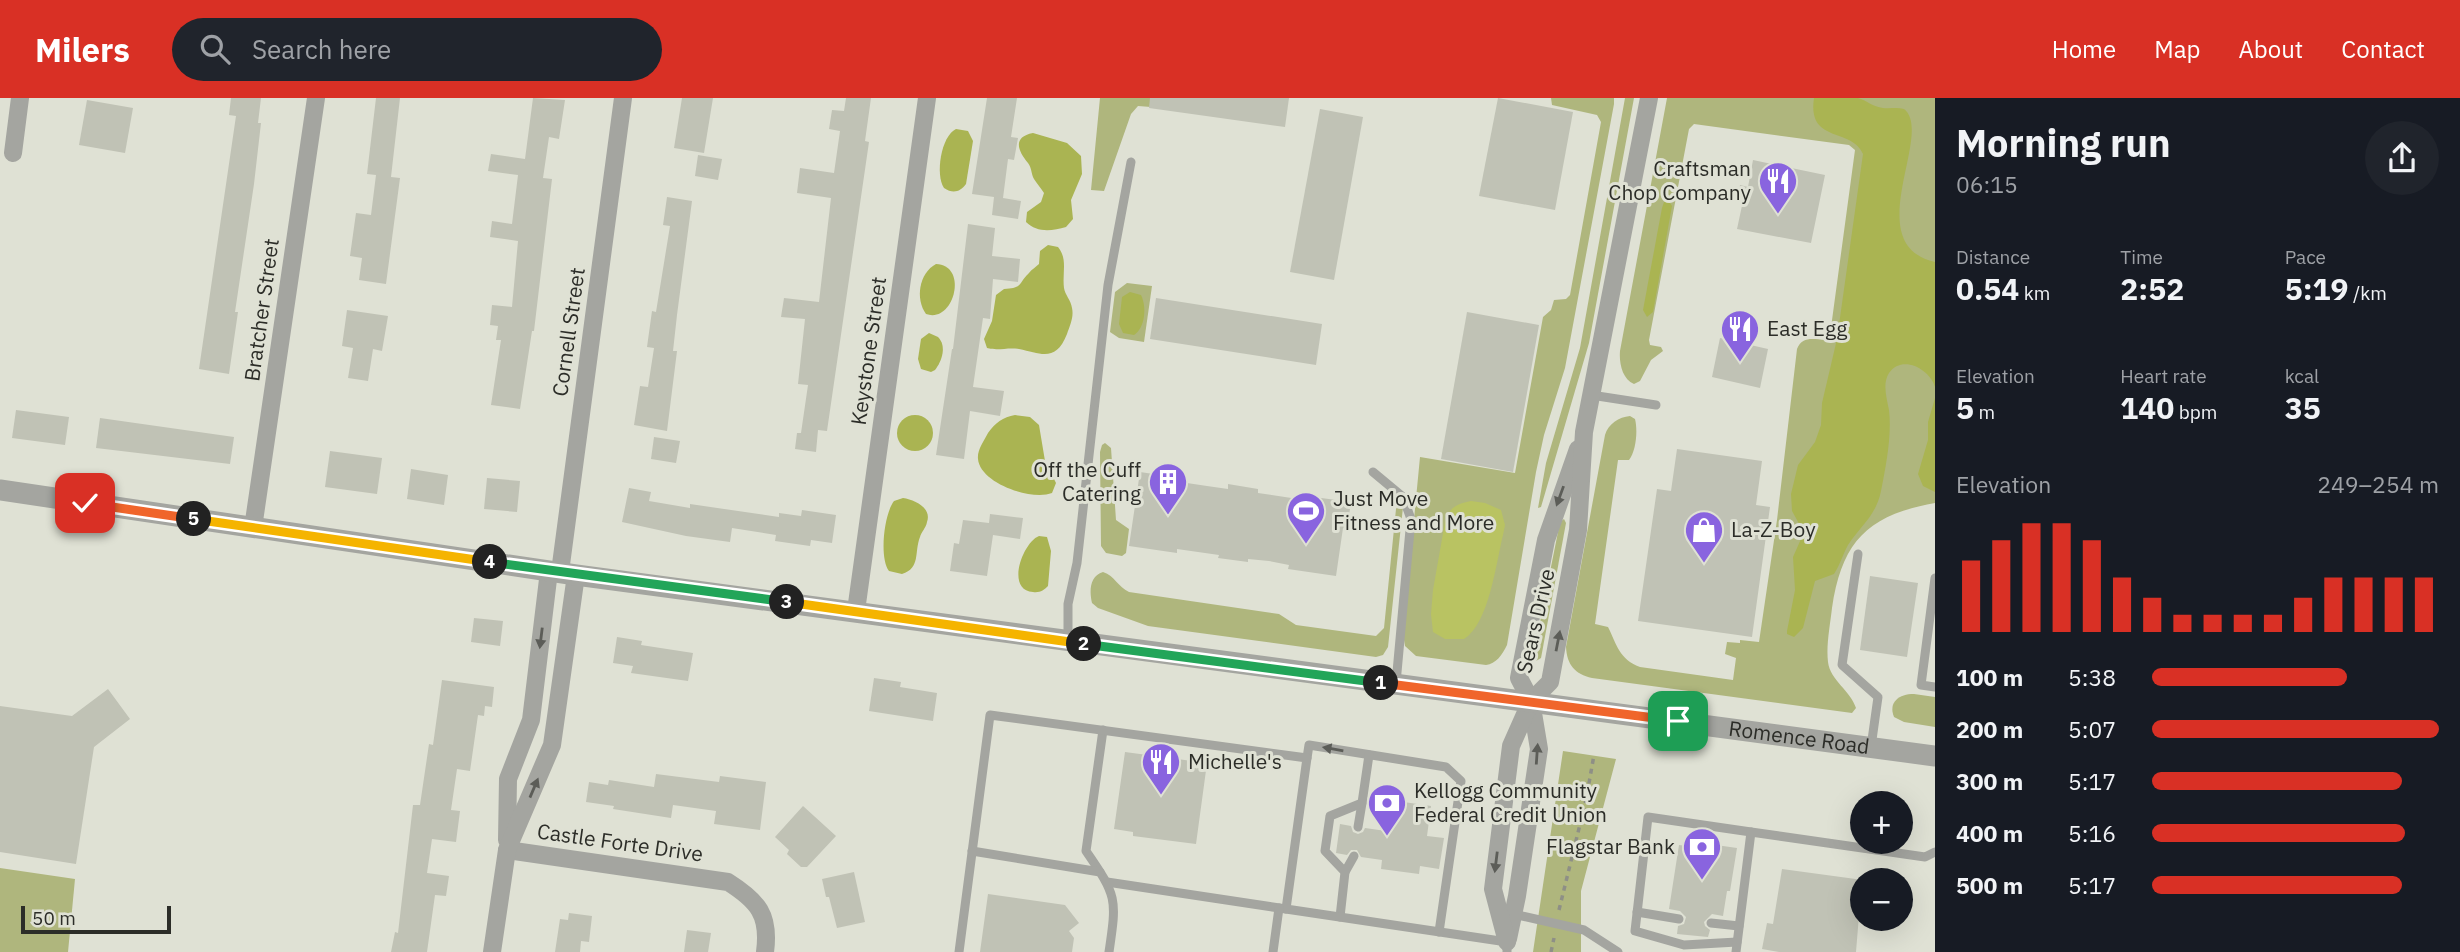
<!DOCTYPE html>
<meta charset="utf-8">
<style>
body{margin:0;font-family:"IBM Plex Sans",sans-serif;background:#20242c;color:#f1f3f6;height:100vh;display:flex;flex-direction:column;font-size:26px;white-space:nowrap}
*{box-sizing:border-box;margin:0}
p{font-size:23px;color:#9ea1a6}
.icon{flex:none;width:38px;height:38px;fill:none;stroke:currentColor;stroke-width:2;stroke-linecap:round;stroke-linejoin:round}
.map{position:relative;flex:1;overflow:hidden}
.drawer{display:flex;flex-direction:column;background:#171b24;width:525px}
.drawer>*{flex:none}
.fabs{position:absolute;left:1850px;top:693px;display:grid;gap:14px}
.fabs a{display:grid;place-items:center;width:63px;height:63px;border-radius:50%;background:#171b24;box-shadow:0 7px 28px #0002;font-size:35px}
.scale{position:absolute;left:21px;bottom:18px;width:150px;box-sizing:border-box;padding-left:7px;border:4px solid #2c2d28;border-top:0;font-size:19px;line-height:24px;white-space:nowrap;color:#2c2d28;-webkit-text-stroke:5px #dfe1d4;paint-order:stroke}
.pin{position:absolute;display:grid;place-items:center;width:60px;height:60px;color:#fff;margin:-30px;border-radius:14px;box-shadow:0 4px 10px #0006}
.km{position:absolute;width:35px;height:35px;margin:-18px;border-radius:50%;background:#222;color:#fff;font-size:19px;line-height:35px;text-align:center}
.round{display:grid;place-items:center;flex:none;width:74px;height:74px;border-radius:37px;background:#20242c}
.summary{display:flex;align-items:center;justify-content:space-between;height:119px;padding:0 21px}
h1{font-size:38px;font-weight:800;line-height:52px}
.metrics{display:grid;grid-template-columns:repeat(3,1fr);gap:10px;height:119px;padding:7px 21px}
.metrics div{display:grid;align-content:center}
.metrics b{font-size:30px;font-weight:800}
.metrics small{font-size:19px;font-weight:400}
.metrics p{font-size:19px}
.chart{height:196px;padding:14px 21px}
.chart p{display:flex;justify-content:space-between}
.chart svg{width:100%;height:126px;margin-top:7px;stroke:#d93025;stroke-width:6}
ul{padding:0 21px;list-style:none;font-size:23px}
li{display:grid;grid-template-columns:112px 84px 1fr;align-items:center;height:52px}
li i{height:18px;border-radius:9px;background:#d93025}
header{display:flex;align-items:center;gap:42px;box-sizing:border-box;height:98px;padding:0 35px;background:#d93025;color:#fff}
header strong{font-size:33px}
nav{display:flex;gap:38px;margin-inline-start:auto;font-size:24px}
.search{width:490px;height:63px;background:#20242c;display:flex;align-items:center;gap:18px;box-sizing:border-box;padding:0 24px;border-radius:38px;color:#9ea1a6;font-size:26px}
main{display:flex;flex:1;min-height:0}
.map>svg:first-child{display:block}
.green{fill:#afb67d}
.forest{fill:#aab452}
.water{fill:#b9c362}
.building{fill:#c0c2b5}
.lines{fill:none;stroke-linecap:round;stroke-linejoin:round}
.path{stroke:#8e8f86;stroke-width:3.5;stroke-dasharray:5 5;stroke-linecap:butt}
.service{stroke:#a4a5a0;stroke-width:9}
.minor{stroke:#a4a5a0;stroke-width:18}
.tertiary{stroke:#a4a5a0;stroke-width:21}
.oneway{fill:#5c5d58}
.split-1-casing{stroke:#fff;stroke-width:14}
.split-2-casing{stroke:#fff;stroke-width:14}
.split-3-casing{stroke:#fff;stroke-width:14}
.split-4-casing{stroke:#fff;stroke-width:14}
.split-5-casing{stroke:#fff;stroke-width:14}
.split-6-casing{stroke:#fff;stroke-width:14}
.split-1{stroke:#f0652b;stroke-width:9}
.split-2{stroke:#22a559;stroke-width:9}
.split-3{stroke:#f5b400;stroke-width:9}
.split-4{stroke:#22a559;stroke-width:9}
.split-5{stroke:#f5b400;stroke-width:9}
.split-6{stroke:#f0652b;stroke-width:9}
.labels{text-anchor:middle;stroke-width:6;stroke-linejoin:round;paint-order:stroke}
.poi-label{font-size:21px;fill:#2c2d28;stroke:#dfe1d4;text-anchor:start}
.street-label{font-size:21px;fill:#2c2d28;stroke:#dfe1d4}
</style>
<header>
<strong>Milers</strong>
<div class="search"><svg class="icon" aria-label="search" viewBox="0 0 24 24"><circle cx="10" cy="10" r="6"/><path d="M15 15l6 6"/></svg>Search here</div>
<nav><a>Home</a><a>Map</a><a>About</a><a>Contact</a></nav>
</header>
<main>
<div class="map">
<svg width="1935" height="854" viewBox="0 0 1935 854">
<rect width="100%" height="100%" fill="#dfe1d4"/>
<g class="green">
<path d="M1100 0H1160L1151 9 1138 8 1131 16 1104 93 1091 92Z"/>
<path d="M1551 0H1614V6L1565 270 1544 337 1536 374 1507 547C1502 557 1496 566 1486 567L1416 558 1405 548 1403 536 1420 359 1515 375 1543 219 1551 212 1554 202 1566 201 1570 197 1601 24 1597 17 1552 7Z"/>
<path d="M1625 0H1634L1589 245 1541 409 1538 410 1546 365 1580 250Z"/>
<path d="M1667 0H1935V405C1868 417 1842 443 1832 510 1830 528 1826 547 1828 564 1830 582 1851 593 1856 610L1852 615 1592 580C1575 576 1567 567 1566 549L1605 337C1608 326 1619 319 1630 318L1635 321C1638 333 1636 353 1629 362H1618L1595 526 1608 529C1617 547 1619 561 1640 569L1733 582 1736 560 1725 556 1727 544 1740 545V542L1759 544 1777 422 1797 251C1802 238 1813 241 1825 242L1830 237 1855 52 1849 47 1694 26 1689 31 1649 242 1650 247 1661 249 1663 253 1651 262 1640 283 1634 286C1622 281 1619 265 1620 253Z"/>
<path d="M1127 185 1152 188 1144 244 1119 240 1110 234 1115 194Z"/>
<path d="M1105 345 1111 350 1116 422 1129 431 1126 455 1122 458 1106 455 1101 448 1100 354 1102 347Z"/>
<path d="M1399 406 1403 409 1388 549 1383 557 1376 559 1148 528 1098 510 1092 505C1089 492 1090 478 1103 474 1115 478 1118 489 1129 494L1279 516 1296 527 1376 538 1384 530 1396 411Z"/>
<path d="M1564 421 1566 425 1541 560 1536 563 1533 559 1560 424Z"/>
<path d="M1914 596 1935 599V629L1904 624 1894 619C1888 604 1899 596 1914 596Z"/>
<path d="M1563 653 1616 661 1581 793V854H1533Z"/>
<path d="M0 770 75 781 68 854H0Z"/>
</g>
<g class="forest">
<path d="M1814 0C1828 0 1845 0 1858 0 1866 2 1873 9 1883 10 1890 11 1897 9 1904 11 1935 35 1858 146 1935 164V289C1930 271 1902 256 1889 275 1882 286 1887 301 1889 312 1892 337 1886 368 1881 393 1876 418 1861 427 1848 447 1843 456 1840 467 1834 476L1815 483 1803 530 1794 539 1787 536V533L1795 492 1793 459 1801 441 1802 431 1792 413 1791 396 1798 367 1815 344 1821 327 1822 305 1837 241 1863 56C1852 29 1807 46 1814 0Z"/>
<path d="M956 31 968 33 973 43 966 86C960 94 953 96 944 90 935 77 941 38 956 31Z"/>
<path d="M1033 35 1067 45 1081 58 1082 76 1071 102 1073 121 1066 129C1052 133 1037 135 1026 124L1027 114 1041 104 1044 95C1041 90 1037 86 1034 81 1031 76 1032 70 1028 65 1018 53 1012 39 1033 35Z"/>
<path d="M1668 102 1672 108 1653 214 1647 219 1643 212 1662 110 1664 104Z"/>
<path d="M1048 147 1058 149C1068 161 1062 175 1064 190 1065 197 1071 202 1072 210 1074 219 1070 227 1067 236 1056 264 1042 256 1019 251 1008 249 998 253 987 250L984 241 992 223 996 197 1004 191C1023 190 1017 187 1029 175 1032 171 1036 169 1039 166L1040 153Z"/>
<path d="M936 166C969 167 954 226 926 216 915 201 919 175 936 166Z"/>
<path d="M1130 194 1141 197C1147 209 1145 230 1134 237L1123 235 1119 226 1122 199Z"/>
<path d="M929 235 938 239C947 248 942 263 935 272L931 274 921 271 918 261 921 241Z"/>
<path d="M1935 300V394L1923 388 1918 376 1928 342V324Z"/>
<path d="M1015 317 1030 319 1039 327 1045 363 1056 385 1052 395C1031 403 980 385 978 361 977 352 984 343 988 335 995 325 1003 319 1015 317Z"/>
<circle cx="915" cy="335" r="18"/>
<path d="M903 400C915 402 932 410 927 424 926 430 921 434 920 439 914 454 921 470 902 476L889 473C879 460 884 416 894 403Z"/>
<path d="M1039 438 1047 439 1051 453 1048 488C1044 492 1040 495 1033 494 1005 492 1023 444 1039 438Z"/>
</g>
<path class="water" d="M1471 403 1485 405 1501 412 1505 427 1503 437C1496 465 1489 526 1464 541H1445L1433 534 1431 516 1433 492 1445 424C1449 409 1457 406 1471 403Z"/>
<g class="building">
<path d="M231 0H261L258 25H261L254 86 235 214H238L229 276 199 271 236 18 229 17Z"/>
<path d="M376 0H400L391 79 400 80 386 186 359 182 362 160 350 158 356 115 371 117 376 77 367 76Z"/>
<path d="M533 0 565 2 559 41 549 39 543 80 552 81 534 233H532L520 311 491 307 501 242H496L498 228 490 227 492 207 512 209 518 143 490 139 492 123 512 126 518 77 488 73 491 56 525 61Z"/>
<path d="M682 0H713L704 55 674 50Z"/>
<path d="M846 0H871L865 43 869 44 827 333 818 332 816 354 795 351 797 335H801L808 287 798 286 805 221 781 219 784 200 819 204 831 100 797 95 800 70 834 75 840 33 829 31 832 12 844 13Z"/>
<path d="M987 0H1017L1011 39 1018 40 1014 62 1008 61 1003 100 1021 103 1018 121 992 117 994 99 972 96Z"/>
<path d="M1150 0H1289L1285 29 1149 10Z"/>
<path d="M1498 0 1573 14 1555 112 1479 98Z"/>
<path d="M87 2 133 10 125 55 79 47Z"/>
<path d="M1320 11 1363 19 1334 182 1290 174Z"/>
<path d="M698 57 722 61 718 82 695 78Z"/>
<path d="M1753 62 1825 77 1811 145 1737 131 1743 103 1737 102 1740 87 1748 89Z"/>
<path d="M667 99 692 103 677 217 673 253H677L667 333 634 327 640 288 648 289 654 250 647 249 652 213 656 214 670 128 663 127Z"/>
<path d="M968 126 995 130 992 158 1020 161 1018 184 993 181 990 221 983 220 973 289 1004 293 1000 318 970 313 964 361 936 357 952 251H953Z"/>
<path d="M1156 200 1322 226 1316 267 1150 241Z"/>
<path d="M347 212 388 218 382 253 373 251 368 283 348 280 353 250 342 248Z"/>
<path d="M1467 214 1539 227 1513 374 1441 361Z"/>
<path d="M1720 240 1768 251 1760 290 1712 279Z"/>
<path d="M16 312 69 319 65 347 12 340Z"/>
<path d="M100 320 234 339 230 366 96 350Z"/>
<path d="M654 339 680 343 676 365 651 361Z"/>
<path d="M1677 351 1762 363 1756 407 1770 409 1752 539 1638 523 1657 391 1671 393Z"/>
<path d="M330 353 382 360 377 396 325 389Z"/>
<path d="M411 371 448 377 444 407 407 401Z"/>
<path d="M1140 374 1187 381V385L1207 388 1228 391V386L1258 391V395L1298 401 1299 397 1351 404 1347 431 1343 430 1336 478 1288 471 1289 467 1269 463 1248 461V464L1218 460 1219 457 1177 451V455L1129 448Z"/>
<path d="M487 380 520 383 517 414 484 411Z"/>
<path d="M629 390 651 394 649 403 690 410V406L779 419V415L801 418 802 412 836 417 832 445 811 442 810 448 775 443 776 437 732 430 730 444 686 438 622 424Z"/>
<path d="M990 416 1023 420 1020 441 993 437 987 478 950 473 954 445 959 446 963 422 989 425Z"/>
<path d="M1870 478 1918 485 1907 559 1860 552Z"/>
<path d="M474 520 503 523 500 548 471 544Z"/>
<path d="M617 539 642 543 641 547 693 555 688 583 631 575 633 568 613 565Z"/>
<path d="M874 580 901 584 900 589 937 595 933 623 869 613Z"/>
<path d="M442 582 494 589 492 609 485 608 484 618 478 617 470 673 457 671 451 712 460 713 456 744 432 741 427 775 449 778 446 798 435 797 427 854H391L395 834 398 835 413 707H420L429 646 433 647Z"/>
<path d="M108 591 130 621 94 649 76 766 0 754V608L72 618Z"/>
<path d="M1125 654 1207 665 1196 746 1133 738V734L1114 731Z"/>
<path d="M656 676 719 684 720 678 766 684 760 732 714 726 716 713 673 707 671 720 613 711 614 708 586 704 589 684 608 687 609 682 654 689Z"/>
<path d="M1390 702 1431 708 1427 738 1444 740 1439 771 1420 768 1419 776 1381 771 1382 762 1361 759 1357 752H1351L1347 757 1336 755 1340 726 1351 728 1353 734 1358 736 1363 734 1365 730 1386 733Z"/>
<path d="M803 708 836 738 807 769H801L787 756 789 752 775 739Z"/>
<path d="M1688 743 1737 750 1730 793H1727L1723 818 1712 816 1704 824 1705 828 1710 832 1708 839 1677 836 1678 828 1684 826 1686 819 1680 813 1669 811 1679 747 1687 748Z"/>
<path d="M1782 771 1863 782 1855 816 1859 817 1856 854H1779L1762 851 1767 825 1773 826Z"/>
<path d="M854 774 865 824 837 830 829 799H826L822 781Z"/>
<path d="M988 796 1065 807 1079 825 1069 833 1074 840 1072 854H980Z"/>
<path d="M569 815 592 818 589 844 581 843 580 854H555L560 821 568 822Z"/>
<path d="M687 832 711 835 708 854H684Z"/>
</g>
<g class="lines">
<g class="path">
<path d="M1559 812 1586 702 1594 657"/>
<path d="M1551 854 1554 840"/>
</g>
<g class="service">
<path d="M1591 297 1656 307"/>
<path d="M1373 374 1403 399 1411 421 1396 585"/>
<path d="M1858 456 1842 567 1878 599 1871 649"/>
<path d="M1935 480 1921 587 1935 589"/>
<path d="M1068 542V506L1077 465 1108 187 1131 64"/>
<path d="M1103 632 1086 753C1117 798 1117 800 1109 854"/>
<path d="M1307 660 1309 647 1446 669 1461 683 1439 834"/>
<path d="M1358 729 1362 705"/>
<path d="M972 753 1100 774"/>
<path d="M1345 774 1354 758"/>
<path d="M1107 784 1286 811"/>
<path d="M1637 814 1679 821"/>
<path d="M1513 816 1584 832 1618 854"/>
<path d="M1340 819 1345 774 1325 753 1330 718 1362 705 1369 657"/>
<path d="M1711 825 1739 828"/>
<path d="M1737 844 1684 847 1635 833 1648 719 1751 734"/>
<path d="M959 854 990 617 1307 660 1286 811 1507 844V854"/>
<path d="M1273 854 1279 810"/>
<path d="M1736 854 1751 734 1925 759 1935 754"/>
</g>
<g class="minor">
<path d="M13 55 20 0"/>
<path d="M253 430 316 0"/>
<path d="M560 474 623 0"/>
<path d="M856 513 927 0"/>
<path d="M507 742 508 681 531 622 549 473"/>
<path d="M507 752 728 784C758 803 770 817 765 854"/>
<path d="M1508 841 1517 798 1539 651 1531 603 1519 580 1546 442 1578 351"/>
<path d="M1507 844 1493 791 1511 648 1531 603 1550 584 1578 432 1584 334 1649 0"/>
<path d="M492 854 507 752 552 647 576 477"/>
</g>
<path class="tertiary" id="s1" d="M0 392 576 477 1935 658"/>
</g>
<defs><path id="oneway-solid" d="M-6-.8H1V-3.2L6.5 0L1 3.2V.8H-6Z" transform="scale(1.75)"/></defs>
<g class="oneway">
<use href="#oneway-solid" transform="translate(1560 398) rotate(110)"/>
<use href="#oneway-solid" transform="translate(541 540) rotate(97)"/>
<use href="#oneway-solid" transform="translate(1558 543) rotate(-79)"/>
<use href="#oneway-solid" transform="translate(1333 651) rotate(-170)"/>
<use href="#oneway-solid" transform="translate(1537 656) rotate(-86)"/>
<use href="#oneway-solid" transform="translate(534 690) rotate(-67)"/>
<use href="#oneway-solid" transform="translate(1496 764) rotate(97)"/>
</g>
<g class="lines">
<g class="split-1-casing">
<path id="split-1" d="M1381 585 1678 623"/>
</g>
<g class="split-2-casing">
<path id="split-2" d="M1084 546 1381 585"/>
</g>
<g class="split-3-casing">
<path id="split-3" d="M787 504 1084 546"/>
</g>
<g class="split-4-casing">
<path id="split-4" d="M490 464 787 504"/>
</g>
<g class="split-5-casing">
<path id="split-5" d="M194 421 490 464"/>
</g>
<g class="split-6-casing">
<path id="split-6" d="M85 405 194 421"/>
</g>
<use href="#split-1" class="split-1"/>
<use href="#split-2" class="split-2"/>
<use href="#split-3" class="split-3"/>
<use href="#split-4" class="split-4"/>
<use href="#split-5" class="split-5"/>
<use href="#split-6" class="split-6"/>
</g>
<defs>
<g id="restaurant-pin" transform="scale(2.0125)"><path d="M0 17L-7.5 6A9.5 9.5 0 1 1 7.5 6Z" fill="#8964df" stroke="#dfe1d4"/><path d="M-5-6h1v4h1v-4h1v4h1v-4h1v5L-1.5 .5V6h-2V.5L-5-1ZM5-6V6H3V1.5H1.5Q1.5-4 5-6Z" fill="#fff"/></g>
<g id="building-pin" transform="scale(2.0125)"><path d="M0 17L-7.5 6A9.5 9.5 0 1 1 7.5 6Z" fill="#8964df" stroke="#dfe1d4"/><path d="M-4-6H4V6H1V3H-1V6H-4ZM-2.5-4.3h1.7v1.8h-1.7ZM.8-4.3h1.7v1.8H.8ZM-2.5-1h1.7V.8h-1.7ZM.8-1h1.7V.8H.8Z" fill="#fff"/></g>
<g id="stadium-pin" transform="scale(2.0125)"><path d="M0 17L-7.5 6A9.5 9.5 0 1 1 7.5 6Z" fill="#8964df" stroke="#dfe1d4"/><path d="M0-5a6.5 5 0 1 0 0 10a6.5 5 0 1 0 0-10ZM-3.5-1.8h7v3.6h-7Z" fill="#fff"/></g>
<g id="shop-pin" transform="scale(2.0125)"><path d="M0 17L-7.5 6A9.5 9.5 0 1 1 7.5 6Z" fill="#8964df" stroke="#dfe1d4"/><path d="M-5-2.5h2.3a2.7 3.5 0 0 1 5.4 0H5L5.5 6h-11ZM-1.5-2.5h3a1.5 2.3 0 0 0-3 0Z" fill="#fff"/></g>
<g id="bank-pin" transform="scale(2.0125)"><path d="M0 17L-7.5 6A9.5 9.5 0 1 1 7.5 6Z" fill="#8964df" stroke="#dfe1d4"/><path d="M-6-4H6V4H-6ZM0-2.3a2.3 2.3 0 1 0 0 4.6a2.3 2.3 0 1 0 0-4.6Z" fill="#fff"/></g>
</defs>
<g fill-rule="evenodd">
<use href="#restaurant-pin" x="1778" y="83"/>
<use href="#restaurant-pin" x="1740" y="231"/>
<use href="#building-pin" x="1168" y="384"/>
<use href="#stadium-pin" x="1306" y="413"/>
<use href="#shop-pin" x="1704" y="432"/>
<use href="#restaurant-pin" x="1161" y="664"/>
<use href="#bank-pin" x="1387" y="705"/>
<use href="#bank-pin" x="1702" y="749"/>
</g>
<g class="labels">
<g class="poi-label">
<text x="1751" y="78" text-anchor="end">Craftsman<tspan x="1751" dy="24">Chop Company</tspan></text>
<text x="1767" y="238">East Egg</text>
<text x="1141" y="379" text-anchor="end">Off the Cuff<tspan x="1141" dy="24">Catering</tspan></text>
<text x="1333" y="408">Just Move<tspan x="1333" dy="24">Fitness and More</tspan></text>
<text x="1731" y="439">La-Z-Boy</text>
<text x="1188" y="671">Michelle's</text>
<text x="1414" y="700">Kellogg Community<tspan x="1414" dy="24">Federal Credit Union</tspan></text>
<text x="1675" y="756" text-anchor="end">Flagstar Bank</text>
</g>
<g class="street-label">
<text transform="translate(262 212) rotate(-82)" y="7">Bratcher Street</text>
<text transform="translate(569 234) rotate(-82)" y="7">Cornell Street</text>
<text transform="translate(869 253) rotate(-82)" y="7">Keystone Street</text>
<text transform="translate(1536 523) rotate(-77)" y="7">Sears Drive</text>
<text dy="7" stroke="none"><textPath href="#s1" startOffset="1816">Romence Road</textPath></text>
<text transform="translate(620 745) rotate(8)" y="7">Castle Forte Drive</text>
</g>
</g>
</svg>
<div class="fabs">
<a>+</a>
<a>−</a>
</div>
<div class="scale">50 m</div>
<div class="pin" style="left:1678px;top:623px;background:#1e9e55"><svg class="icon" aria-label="arrive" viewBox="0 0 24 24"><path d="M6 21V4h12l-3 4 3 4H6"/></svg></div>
<div class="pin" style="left:85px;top:405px;background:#d93025"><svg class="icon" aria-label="check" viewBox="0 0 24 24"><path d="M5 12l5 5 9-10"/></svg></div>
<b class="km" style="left:1381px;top:585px">1</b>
<b class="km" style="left:1084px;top:546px">2</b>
<b class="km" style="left:787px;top:504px">3</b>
<b class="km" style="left:490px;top:464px">4</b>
<b class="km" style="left:194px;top:421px">5</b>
</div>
<section class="drawer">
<div class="summary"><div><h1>Morning run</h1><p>06:15</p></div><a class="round"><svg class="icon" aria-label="share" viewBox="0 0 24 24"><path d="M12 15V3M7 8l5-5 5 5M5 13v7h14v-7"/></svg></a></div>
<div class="metrics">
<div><p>Distance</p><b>0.54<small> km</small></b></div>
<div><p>Time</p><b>2:52</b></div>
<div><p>Pace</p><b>5:19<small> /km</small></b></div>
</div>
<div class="metrics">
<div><p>Elevation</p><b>5<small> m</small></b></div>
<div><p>Heart rate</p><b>140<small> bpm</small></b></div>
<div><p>kcal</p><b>35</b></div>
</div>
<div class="chart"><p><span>Elevation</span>249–254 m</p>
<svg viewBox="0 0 160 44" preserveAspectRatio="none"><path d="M5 44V19M15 44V12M25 44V6M35 44V6M45 44V12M55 44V25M65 44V32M75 44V38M85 44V38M95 44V38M105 44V38M115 44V32M125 44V25M135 44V25M145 44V25M155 44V25"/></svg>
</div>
<ul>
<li><b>100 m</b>5:38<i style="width:68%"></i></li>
<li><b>200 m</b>5:07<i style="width:100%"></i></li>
<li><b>300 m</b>5:17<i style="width:87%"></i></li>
<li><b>400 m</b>5:16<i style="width:88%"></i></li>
<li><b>500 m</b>5:17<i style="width:87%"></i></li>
</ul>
</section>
</main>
